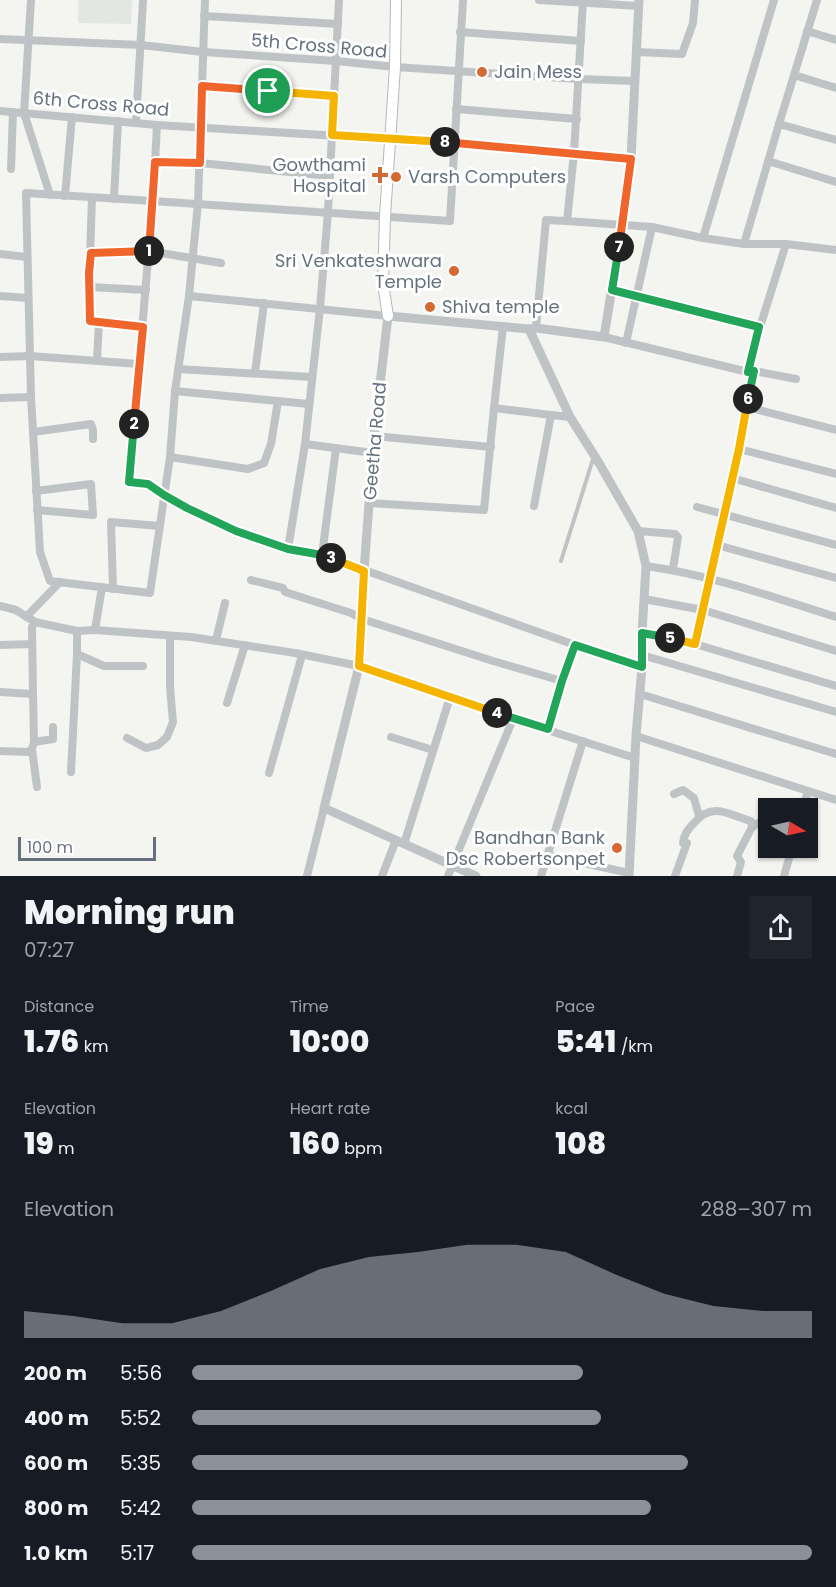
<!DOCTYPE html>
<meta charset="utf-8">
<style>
body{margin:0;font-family:Poppins,sans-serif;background:#20242c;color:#f1f3f6;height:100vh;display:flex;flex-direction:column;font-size:22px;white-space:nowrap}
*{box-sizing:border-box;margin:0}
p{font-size:20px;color:#9ea1a6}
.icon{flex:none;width:33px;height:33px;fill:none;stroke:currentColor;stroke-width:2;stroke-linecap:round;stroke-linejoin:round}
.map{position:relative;height:876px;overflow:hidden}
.details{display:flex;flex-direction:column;background:#171b24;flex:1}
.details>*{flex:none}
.needle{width:39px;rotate:99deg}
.fabs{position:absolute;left:758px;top:798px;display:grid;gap:12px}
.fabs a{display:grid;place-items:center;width:60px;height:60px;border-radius:0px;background:#171b24;box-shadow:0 2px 4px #0004;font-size:30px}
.scale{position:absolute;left:18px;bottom:15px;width:138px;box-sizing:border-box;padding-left:6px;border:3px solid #66717f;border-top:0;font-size:16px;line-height:21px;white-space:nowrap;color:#66717f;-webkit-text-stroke:4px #fff;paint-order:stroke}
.pin{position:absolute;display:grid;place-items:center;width:51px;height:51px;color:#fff;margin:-26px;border:3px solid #fff;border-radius:50%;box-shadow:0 2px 6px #0007}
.km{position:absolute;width:30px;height:30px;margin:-15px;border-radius:50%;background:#222;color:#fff;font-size:16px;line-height:30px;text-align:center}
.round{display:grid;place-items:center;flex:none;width:63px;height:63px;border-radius:0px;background:#20242c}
.overview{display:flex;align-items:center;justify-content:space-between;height:102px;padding:0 24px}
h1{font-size:33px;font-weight:800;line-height:45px}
.metrics{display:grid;grid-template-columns:repeat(3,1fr);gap:9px;height:102px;padding:6px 24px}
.metrics div{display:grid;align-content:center}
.metrics b{font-size:30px;font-weight:800}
.metrics small{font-size:16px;font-weight:400}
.metrics p{font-size:16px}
.chart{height:168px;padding:12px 24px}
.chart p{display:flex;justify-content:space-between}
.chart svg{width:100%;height:108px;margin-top:6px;fill:#8c9099;opacity:.7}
ul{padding:0 24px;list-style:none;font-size:20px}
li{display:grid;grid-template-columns:96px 72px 1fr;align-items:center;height:45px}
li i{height:15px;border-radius:8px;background:#8c9099}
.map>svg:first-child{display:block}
.built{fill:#e4e6e4}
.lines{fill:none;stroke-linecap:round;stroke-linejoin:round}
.secondary-casing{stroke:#b5b8bd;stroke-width:12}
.service{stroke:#c0c3c6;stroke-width:4}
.minor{stroke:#c0c3c6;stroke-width:8}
.tertiary{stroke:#c0c3c6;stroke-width:9}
.secondary{stroke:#fff;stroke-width:10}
.split-1-casing{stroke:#fff;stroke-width:12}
.split-2-casing{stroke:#fff;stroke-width:12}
.split-3-casing{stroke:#fff;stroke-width:12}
.split-4-casing{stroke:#fff;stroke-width:12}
.split-5-casing{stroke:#fff;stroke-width:12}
.split-6-casing{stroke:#fff;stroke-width:12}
.split-7-casing{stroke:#fff;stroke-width:12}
.split-8-casing{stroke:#fff;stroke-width:12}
.split-9-casing{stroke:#fff;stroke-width:12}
.split-1{stroke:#f0652b;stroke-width:8}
.split-2{stroke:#f0652b;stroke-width:8}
.split-3{stroke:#22a559;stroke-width:8}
.split-4{stroke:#f5b400;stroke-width:8}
.split-5{stroke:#22a559;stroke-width:8}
.split-6{stroke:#f5b400;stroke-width:8}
.split-7{stroke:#22a559;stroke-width:8}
.split-8{stroke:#f0652b;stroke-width:8}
.split-9{stroke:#f5b400;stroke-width:8}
.poi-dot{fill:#d46931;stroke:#fff;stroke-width:2}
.labels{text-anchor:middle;stroke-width:6;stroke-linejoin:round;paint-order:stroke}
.street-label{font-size:18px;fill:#66717f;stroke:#fff}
.poi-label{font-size:18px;fill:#66717f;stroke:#fff;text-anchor:start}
</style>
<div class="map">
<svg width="836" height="876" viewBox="0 0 836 876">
<rect width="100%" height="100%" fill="#f4f4f1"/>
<path class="built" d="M78 0H132L131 24 78 23Z"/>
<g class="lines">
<g class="secondary-casing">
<path id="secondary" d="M388 316 383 284 385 216 395 67 396 0"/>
</g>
<path class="service" d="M561 561 593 459"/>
<g class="minor">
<path d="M31 0 24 113 50 195"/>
<path d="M463 0 450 221 153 201 129 482 148 484 164 495 187 508 236 531 288 549 322 555 575 645 642 667"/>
<path d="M539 0 639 6"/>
<path d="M583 0 574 153 567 221 652 227 703 238 744 244H786L836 250"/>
<path d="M204 16 338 24"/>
<path d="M807 31 836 40"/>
<path d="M460 32 581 41"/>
<path d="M0 39 141 45 203 52 336 61 395 67 579 79 635 81"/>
<path d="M637 52 682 54 693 23 695 0"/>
<path d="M794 75 836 88"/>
<path d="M202 86 334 96"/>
<path d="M456 109 577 119"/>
<path d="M0 111 157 125 454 143 631 159"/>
<path d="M136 122 143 0"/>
<path d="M779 124 836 140"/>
<path d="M157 125 153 201 26 193 31 397 40 552 50 581 150 593 170 457 175 391 189 296 198 203 205 0"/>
<path d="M768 161 836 182"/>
<path d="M155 162 200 163 330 176"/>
<path d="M11 169 13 112"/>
<path d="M65 196 72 117"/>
<path d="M92 198 89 287 146 290"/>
<path d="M114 199 118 121"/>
<path d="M703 238 774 0"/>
<path d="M744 244 779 124 817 0"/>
<path d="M91 253 149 251 221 263"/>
<path d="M0 254 27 257"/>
<path d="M89 287 90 321 143 327"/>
<path d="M612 290 760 327"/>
<path d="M0 296 28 298"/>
<path d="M189 296 388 316"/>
<path d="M503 326 494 408 551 415"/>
<path d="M536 328 546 220 567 221"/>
<path d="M604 337 748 372 754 371 796 379"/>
<path d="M626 343 652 227"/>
<path d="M0 357 30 356 139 364"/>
<path d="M97 361 99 322"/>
<path d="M178 369 312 377"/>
<path d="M748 372 760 327 786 244"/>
<path d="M255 373 264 303"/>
<path d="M175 391 309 404"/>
<path d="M0 398 31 397"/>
<path d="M747 407 836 430"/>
<path d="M33 432 91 424 93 430V439"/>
<path d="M374 436 491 447"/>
<path d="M305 444 373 453"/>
<path d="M739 449 836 474"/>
<path d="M170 457 248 469 264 463 271 444 278 401"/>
<path d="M732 478 836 508"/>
<path d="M36 491 91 484 93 515 37 510"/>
<path d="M369 503 484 510 494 408"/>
<path d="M534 506 551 415 570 417"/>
<path d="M697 507 836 545"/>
<path d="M638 531 675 534 678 537 673 569"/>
<path d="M717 545 836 578"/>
<path d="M288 549 305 444 320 308 328 212 339 0"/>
<path d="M322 555 336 448"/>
<path d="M646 566C711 575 773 597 836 617"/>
<path d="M251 580 283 588 285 592 351 613 362 619 493 661 562 681"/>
<path d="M113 589 111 522 160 526"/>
<path d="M644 599 703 610 836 651"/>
<path d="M0 606 16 610 35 622 77 631 95 630 191 637 295 653 359 666 513 719 635 758"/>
<path d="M26 617 60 582"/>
<path d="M95 630 102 587"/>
<path d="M77 631V654L104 666H143"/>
<path d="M642 633 695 644 739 449 754 371"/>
<path d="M216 640 225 603"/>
<path d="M695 644 836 686"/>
<path d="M0 645 32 644"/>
<path d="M642 655 836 712"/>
<path d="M0 692 33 694 32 627 35 622"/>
<path d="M33 694 34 742 53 739V727"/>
<path d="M640 694 836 754"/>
<path d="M227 703 245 645"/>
<path d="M548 730 562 681 575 645"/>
<path d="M636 736 836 800"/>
<path d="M391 737 433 750"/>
<path d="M127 738 146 748 158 745 167 737 173 722 170 687V636"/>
<path d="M32 749 37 787"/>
<path d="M0 751 28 752 32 749 34 742"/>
<path d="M71 772 77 654"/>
<path d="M269 773 302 655"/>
<path d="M674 794 683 790 694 798 699 816"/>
<path d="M803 808 808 791"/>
<path d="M404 844 450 697"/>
<path d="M547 855 629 873"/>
<path d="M307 876 324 808"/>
<path d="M382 876 396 840"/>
<path d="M448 876 513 719"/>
<path d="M541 876 583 741"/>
<path d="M675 876 687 843H683C684 834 688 829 694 823 713 801 729 815 751 821L752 827"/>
<path d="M737 876 741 862 737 856 752 827 768 817"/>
<path d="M784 876 792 848"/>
</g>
<g class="tertiary">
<path d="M529 329 536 328 604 337 620 238 631 159 639 0"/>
<path d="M476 876 324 808 359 666 364 571 374 436 388 316 529 329 570 417 599 463 638 531 646 566 642 633V667L636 736 629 876"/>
</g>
<use href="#secondary" class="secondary"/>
</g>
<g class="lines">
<g class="split-1-casing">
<path id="split-1" d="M149 251 155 162 200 163 202 86 268 91"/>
</g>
<g class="split-2-casing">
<path id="split-2" d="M134 424 143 327 90 321 89 273 91 253 149 251"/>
</g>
<g class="split-3-casing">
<path id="split-3" d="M134 424 129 482 148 484 164 495 187 508 236 531 288 549 322 555 331 558"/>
</g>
<g class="split-4-casing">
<path id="split-4" d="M331 558 364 571 359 666 497 713"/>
</g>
<g class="split-5-casing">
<path id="split-5" d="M497 713 548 729 562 681 575 645 642 667V633L670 638"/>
</g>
<g class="split-6-casing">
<path id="split-6" d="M670 638 695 644 739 449 748 399"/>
</g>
<g class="split-7-casing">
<path id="split-7" d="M619 247 612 290 759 327 748 372 754 371 748 399"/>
</g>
<g class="split-8-casing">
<path id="split-8" d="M445 142 631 159 619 247"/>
</g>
<g class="split-9-casing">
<path id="split-9" d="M268 91 334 96 332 135 445 142"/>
</g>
<use href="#split-1" class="split-1"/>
<use href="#split-2" class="split-2"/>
<use href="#split-3" class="split-3"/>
<use href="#split-4" class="split-4"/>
<use href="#split-5" class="split-5"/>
<use href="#split-6" class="split-6"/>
<use href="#split-7" class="split-7"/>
<use href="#split-8" class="split-8"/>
<use href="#split-9" class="split-9"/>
</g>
<g class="poi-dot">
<circle cx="482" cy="72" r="6"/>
<path d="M377 166h6v6h6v6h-6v6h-6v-6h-6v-6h6z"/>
<circle cx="396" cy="177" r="6"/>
<circle cx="454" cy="271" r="6"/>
<circle cx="430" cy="307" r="6"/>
<circle cx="617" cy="848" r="6"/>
</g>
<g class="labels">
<g class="street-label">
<text transform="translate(319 46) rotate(5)" y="6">5th Cross Road</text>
<text transform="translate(101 104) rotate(5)" y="6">6th Cross Road</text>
<text transform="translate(375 441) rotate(-85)" y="6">Geetha Road</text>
</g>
<g class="poi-label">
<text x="494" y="78">Jain Mess</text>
<text x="366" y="171" text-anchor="end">Gowthami<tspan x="366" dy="21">Hospital</tspan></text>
<text x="408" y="183">Varsh Computers</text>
<text x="442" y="267" text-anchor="end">Sri Venkateshwara<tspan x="442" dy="21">Temple</tspan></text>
<text x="442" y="313">Shiva temple</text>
<text x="605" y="844" text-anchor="end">Bandhan Bank<tspan x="605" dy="21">Dsc Robertsonpet</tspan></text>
</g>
</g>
</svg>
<div class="fabs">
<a><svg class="needle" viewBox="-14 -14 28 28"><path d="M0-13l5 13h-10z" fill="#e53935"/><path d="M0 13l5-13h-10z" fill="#9ea1a6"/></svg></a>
</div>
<div class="scale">100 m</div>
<div class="pin" style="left:268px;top:91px;background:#1e9e55"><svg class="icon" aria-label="arrive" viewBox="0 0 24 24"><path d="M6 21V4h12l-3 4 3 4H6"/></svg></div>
<b class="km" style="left:149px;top:251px">1</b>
<b class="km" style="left:134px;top:424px">2</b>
<b class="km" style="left:331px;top:558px">3</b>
<b class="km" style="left:497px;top:713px">4</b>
<b class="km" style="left:670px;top:638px">5</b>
<b class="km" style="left:748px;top:399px">6</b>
<b class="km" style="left:619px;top:247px">7</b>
<b class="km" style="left:445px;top:142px">8</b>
</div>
<section class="details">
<div class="overview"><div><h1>Morning run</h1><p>07:27</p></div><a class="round"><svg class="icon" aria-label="share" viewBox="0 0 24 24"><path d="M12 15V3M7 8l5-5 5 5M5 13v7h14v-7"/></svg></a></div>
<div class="metrics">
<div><p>Distance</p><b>1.76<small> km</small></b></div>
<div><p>Time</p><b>10:00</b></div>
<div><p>Pace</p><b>5:41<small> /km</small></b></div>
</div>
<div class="metrics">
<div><p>Elevation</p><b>19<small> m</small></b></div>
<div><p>Heart rate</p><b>160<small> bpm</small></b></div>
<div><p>kcal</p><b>108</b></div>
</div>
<div class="chart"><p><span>Elevation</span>288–307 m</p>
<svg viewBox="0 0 160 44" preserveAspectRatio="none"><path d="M0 44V33L10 35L20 38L30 38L40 33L50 25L60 16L70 11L80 9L90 6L100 6L110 9L120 18L130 26L140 31L150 33L160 33V44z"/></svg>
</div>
<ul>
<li><b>200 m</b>5:56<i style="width:63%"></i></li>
<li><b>400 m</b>5:52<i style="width:66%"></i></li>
<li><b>600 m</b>5:35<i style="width:80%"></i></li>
<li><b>800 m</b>5:42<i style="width:74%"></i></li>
<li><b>1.0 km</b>5:17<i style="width:100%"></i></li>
</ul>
</section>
